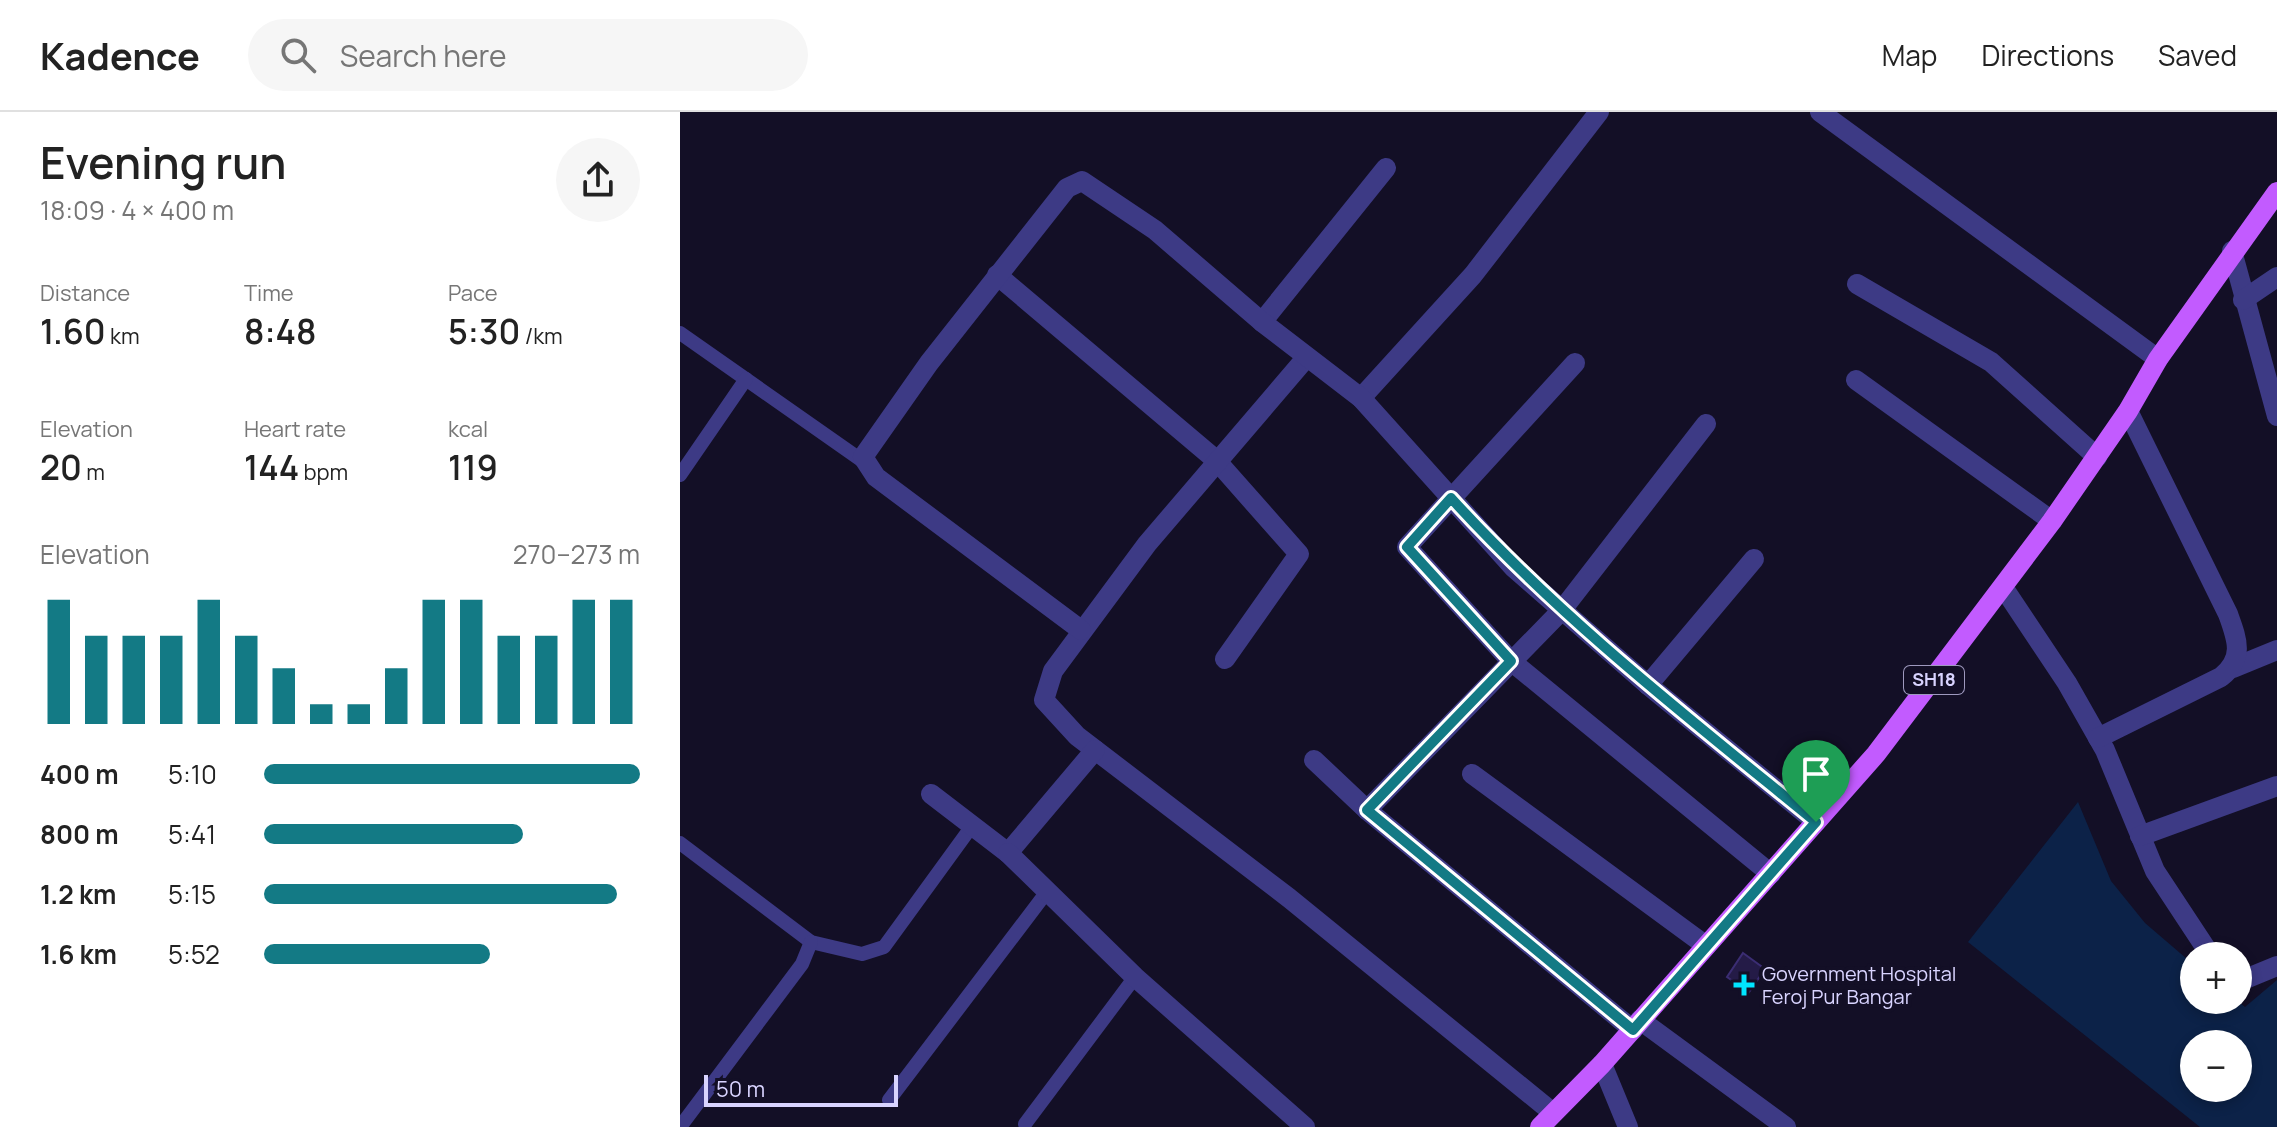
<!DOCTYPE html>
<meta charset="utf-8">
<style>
body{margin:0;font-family:Manrope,sans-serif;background:#f6f6f6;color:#222;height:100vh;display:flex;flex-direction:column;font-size:30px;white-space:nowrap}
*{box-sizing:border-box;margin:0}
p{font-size:26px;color:#767676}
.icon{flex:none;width:44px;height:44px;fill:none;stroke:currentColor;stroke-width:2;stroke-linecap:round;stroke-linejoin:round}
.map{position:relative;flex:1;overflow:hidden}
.sheet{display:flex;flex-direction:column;background:#fff;width:680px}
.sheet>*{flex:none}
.tools{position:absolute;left:1500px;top:830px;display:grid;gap:16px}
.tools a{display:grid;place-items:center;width:72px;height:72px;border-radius:50%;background:#fff;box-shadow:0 4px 12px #0003;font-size:40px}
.scale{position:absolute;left:24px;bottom:20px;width:194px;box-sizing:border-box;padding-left:8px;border:4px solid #d9d4ff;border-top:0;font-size:22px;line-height:28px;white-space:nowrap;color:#d9d4ff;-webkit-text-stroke:6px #130f26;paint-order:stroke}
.pin{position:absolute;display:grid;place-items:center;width:68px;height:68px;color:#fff;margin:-82px -34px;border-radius:50% 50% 50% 0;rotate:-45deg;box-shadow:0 0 8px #0007}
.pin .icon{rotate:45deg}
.round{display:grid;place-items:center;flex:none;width:84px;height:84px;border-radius:42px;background:#f6f6f6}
.headline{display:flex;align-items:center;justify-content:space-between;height:136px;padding:0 40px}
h1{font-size:44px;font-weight:600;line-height:60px}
.figures{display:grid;grid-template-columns:repeat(3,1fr);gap:12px;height:136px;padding:8px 40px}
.figures div{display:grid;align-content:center}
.figures b{font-size:34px;font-weight:600}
.figures small{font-size:22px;font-weight:400}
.figures p{font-size:22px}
.chart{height:224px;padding:16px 40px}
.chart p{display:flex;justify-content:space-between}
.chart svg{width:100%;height:144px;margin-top:8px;stroke:#137a85;stroke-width:6}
ul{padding:0 40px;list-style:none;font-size:26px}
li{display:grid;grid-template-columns:128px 96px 1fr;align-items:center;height:60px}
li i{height:20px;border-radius:10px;background:#137a85}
header{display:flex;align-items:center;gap:48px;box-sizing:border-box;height:112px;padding:0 40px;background:#fff;border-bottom:2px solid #e0e0e0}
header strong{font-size:38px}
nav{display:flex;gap:44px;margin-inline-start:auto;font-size:28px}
.search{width:560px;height:72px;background:#f6f6f6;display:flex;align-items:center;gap:20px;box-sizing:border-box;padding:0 28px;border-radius:44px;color:#767676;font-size:30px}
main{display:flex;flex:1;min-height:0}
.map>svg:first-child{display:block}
.water{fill:#0c2248;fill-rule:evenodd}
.building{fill:#241b47;stroke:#3b2d73;stroke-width:2}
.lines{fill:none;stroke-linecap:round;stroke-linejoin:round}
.lane{stroke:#3d3a85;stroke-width:14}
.street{stroke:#3d3a85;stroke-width:20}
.primary{stroke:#c25bff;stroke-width:20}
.route-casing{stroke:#fff;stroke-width:16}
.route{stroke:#137a85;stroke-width:10}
.poi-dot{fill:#00e5ff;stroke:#130f26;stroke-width:3}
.labels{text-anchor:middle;stroke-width:8;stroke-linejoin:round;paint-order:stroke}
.shield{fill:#130f26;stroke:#9e99be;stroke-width:2}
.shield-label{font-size:18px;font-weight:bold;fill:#d9d4ff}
.poi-label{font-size:20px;fill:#d9d4ff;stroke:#130f26;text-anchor:start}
</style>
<header>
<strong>Kadence</strong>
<div class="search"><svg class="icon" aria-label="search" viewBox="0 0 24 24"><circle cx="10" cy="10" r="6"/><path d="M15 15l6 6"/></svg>Search here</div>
<nav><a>Map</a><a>Directions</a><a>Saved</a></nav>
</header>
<main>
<section class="sheet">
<div class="headline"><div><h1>Evening run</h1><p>18:09 · 4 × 400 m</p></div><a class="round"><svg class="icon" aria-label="share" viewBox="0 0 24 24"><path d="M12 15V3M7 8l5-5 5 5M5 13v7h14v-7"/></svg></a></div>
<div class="figures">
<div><p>Distance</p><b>1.60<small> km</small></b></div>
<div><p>Time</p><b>8:48</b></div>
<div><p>Pace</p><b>5:30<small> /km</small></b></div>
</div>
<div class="figures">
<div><p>Elevation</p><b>20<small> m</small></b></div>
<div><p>Heart rate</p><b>144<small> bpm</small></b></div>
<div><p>kcal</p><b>119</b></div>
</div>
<div class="chart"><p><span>Elevation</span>270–273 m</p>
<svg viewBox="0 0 160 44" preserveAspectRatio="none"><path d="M5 44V6M15 44V17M25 44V17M35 44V17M45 44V6M55 44V17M65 44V27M75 44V38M85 44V38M95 44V27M105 44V6M115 44V6M125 44V17M135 44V17M145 44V6M155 44V6"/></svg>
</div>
<ul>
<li><b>400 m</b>5:10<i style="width:100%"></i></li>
<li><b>800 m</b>5:41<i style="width:69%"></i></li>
<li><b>1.2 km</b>5:15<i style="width:94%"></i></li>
<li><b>1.6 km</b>5:52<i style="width:60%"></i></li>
</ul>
</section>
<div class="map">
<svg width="1597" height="1015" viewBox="0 0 1597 1015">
<rect width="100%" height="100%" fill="#130f26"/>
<path class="water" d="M1398 690 1431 769 1465 811 1514 853V888H1556L1565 895 1597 868V1015H1520L1288 830ZM1514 932H1558V976H1514Z"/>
<path class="building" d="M1063 841 1085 857 1069 880 1047 865Z"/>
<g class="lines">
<g class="lane">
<path d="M0 221 184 350"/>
<path d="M0 363 66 267"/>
<path d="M0 731 131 830 182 842 204 835 292 714"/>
<path d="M209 988 366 781"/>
<path d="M345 1012 455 865"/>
<path d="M0 1015 122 852 131 830"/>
</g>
<g class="street">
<path d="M1140 0 1478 247"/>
<path d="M1552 139 1597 304"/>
<path d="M317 163 536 348 619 442 545 547"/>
<path d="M1177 172 1311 250 1417 345"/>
<path d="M1563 188 1597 165"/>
<path d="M582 210 706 56"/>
<path d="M626 246 467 432 373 559 364 588 397 624 609 786 872 1000"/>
<path d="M895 251 727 435 831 549 1091 762"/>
<path d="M1176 268 1372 409"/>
<path d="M681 286 793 163 919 0"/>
<path d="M1323 475 1387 571 1425 638 1475 759 1531 844"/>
<path d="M401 518 196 365 183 345 249 251 387 76 402 69 475 118 582 210 681 286 834 456 968 573 1136 710"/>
<path d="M1553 556 1597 538"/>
<path d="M968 573 1074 447"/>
<path d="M1418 626 1541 565C1565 546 1557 527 1548 502L1448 299"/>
<path d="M634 648 687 698 953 918"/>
<path d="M792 662 1025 833"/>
<path d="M251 682 328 741 415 638"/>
<path d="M687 698 882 498 1026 312"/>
<path d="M1460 724 1597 674"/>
<path d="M328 741 455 865 625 1015"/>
<path d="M1558 870 1597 854"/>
<path d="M960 908 1106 1015"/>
<path d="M922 952 948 1015"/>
</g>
<path class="primary" d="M860 1015 922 952 1196 642 1372 409 1448 299 1478 247 1597 80"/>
</g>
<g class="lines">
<g class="route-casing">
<path id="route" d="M771 386C881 507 1010 607 1136 710L953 918 687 698 831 549 727 435Z"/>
</g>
<use href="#route" class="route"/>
</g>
<path class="poi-dot" d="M1060 861h8v8h8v8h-8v8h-8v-8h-8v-8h8z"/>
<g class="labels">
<rect class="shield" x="1224" y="554" width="60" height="28" rx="6"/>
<g class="shield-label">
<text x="1254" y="574">SH18</text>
</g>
<g class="poi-label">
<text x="1082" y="869">Government Hospital<tspan x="1082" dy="23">Feroj Pur Bangar</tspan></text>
</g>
</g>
</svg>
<div class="tools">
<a>+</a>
<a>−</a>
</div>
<div class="scale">50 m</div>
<div class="pin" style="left:1136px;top:710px;background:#1e9e55"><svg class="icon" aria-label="arrive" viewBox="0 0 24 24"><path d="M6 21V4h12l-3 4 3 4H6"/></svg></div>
</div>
</main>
